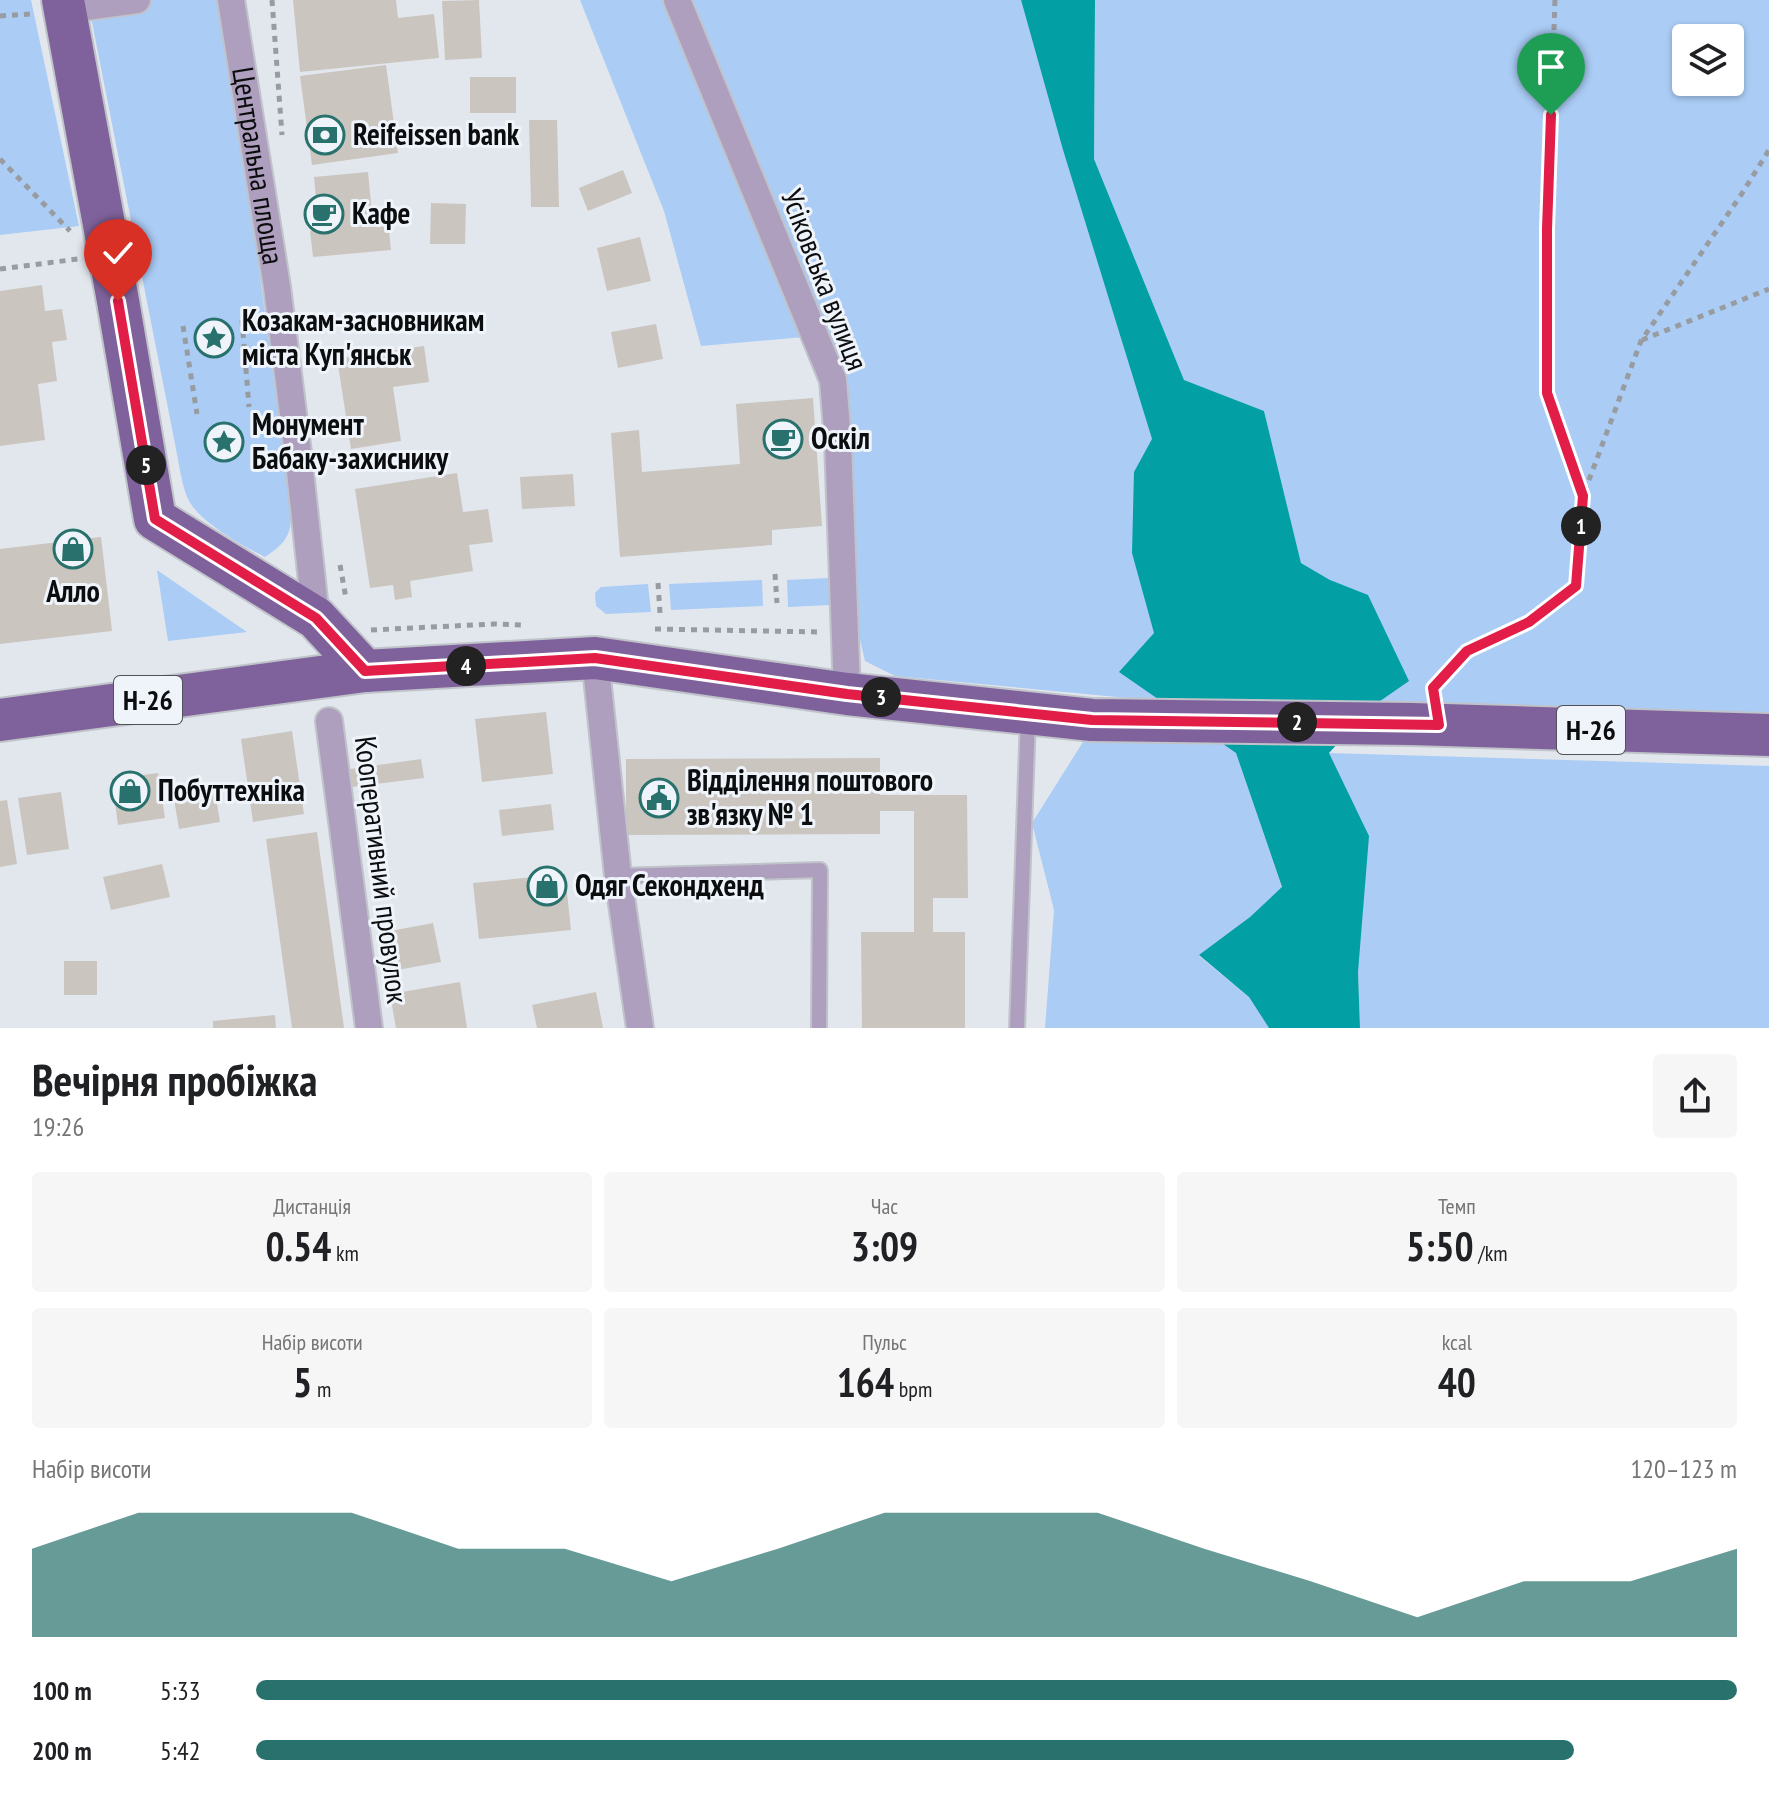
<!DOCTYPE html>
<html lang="uk">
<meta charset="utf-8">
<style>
body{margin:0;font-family:"PT Sans Narrow",sans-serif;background:#f6f6f6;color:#202124;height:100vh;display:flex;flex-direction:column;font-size:30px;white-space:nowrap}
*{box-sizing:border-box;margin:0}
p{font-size:26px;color:#757577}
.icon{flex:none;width:44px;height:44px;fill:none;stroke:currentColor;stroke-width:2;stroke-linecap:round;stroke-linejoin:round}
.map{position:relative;height:1028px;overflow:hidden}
.panel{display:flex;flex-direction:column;background:#fff;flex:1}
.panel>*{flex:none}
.tools{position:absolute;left:1672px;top:24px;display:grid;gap:16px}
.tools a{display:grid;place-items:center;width:72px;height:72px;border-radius:8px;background:#fff;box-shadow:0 2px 6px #0004;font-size:40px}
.pin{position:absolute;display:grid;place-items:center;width:68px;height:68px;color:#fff;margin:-82px -34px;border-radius:50% 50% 50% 0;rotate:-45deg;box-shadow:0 0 8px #0007}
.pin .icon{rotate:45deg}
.km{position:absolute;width:40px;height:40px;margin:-20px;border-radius:50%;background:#222;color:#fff;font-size:22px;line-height:40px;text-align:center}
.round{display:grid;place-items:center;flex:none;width:84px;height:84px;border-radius:8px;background:#f6f6f6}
.summary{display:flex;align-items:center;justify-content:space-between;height:136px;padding:0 32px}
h1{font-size:44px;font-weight:600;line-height:60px}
.figures{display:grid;grid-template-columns:repeat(3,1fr);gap:12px;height:136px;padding:8px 32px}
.figures div{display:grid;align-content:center;border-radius:8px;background:#f6f6f6;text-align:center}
.figures b{font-size:40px;font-weight:600}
.figures small{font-size:22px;font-weight:400}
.figures p{font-size:22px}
.chart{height:224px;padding:16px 32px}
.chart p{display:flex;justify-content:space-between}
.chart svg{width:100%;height:144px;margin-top:8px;fill:#28716c;opacity:.7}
ul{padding:0 32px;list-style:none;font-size:26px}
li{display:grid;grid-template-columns:128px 96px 1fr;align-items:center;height:60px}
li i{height:20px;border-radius:10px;background:#28716c}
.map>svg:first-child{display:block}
.green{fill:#abccf5;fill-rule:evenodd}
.water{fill:#029fa5}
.building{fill:#cbc5bf}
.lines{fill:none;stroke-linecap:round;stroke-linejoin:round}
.lane-casing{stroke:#c0c4ca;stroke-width:18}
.street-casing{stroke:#c0c4ca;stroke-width:30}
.primary-casing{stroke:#c0c4ca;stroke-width:46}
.path{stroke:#989ca1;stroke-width:5;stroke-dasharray:6 6;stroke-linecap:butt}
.lane{stroke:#ae9fbf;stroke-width:14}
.street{stroke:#ae9fbf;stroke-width:26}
.primary{stroke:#7f629b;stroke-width:42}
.route-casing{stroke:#fff;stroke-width:16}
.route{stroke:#e11d48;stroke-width:10}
.labels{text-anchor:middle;stroke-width:6;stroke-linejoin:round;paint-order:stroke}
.shield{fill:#eff4fb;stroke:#505256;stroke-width:2}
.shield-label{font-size:28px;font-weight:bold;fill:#0c0d0f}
.poi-label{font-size:30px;font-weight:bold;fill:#0c0d0f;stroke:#eff4fb;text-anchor:start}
.street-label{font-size:30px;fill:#0c0d0f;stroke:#eff4fb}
</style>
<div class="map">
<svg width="1769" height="1028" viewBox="0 0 1769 1028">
<rect width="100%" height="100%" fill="#e2e7ee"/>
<g class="green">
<path d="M0 0H31L79 226 0 235Z"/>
<path d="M137 0H230L255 239 291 507C292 533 288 542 265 557 243 546 199 522 188 499 182 486 179 464 176 449L89 7Z"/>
<path d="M580 0H677L815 336 701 346 664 211Z"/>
<path d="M693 0H1021L1063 150 1152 439 1154 633 1160 701 895 676 865 661 858 631 840 371Z"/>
<path d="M1095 0H1769V715L1378 703 1330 580 1301 563 1264 411 1184 380 1094 159ZM1686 38H1730V82H1686Z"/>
<path d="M157 570 247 632 168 641Z"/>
<path d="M829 578 830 605 788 607 787 580Z"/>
<path d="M762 580 763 606 671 610 669 584Z"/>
<path d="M648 584 651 612 606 614 596 606 595 593 601 587Z"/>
<path d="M1088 734 1211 735 1236 753 1282 888 1250 917 1199 956 1249 997 1269 1028H1045L1054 910 1032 823Z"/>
<path d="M1329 753 1769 766V1028H1360L1358 972Z"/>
</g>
<path class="water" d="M1021 0H1095L1094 159 1184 380 1264 411 1301 563 1330 580 1368 595 1409 681 1370 708 1329 753 1369 836 1358 972 1360 1028H1269L1249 997 1199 955 1250 917 1282 887 1236 753 1119 672 1154 633 1132 553 1134 472 1152 439 1063 150Z"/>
<g class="building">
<path d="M293 0H396L398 18 434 14 439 58 300 72Z"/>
<path d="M479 0 482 58 445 60 442 1Z"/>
<path d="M386 65 398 153 312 165 300 76Z"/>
<rect x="470" y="77" width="46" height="36"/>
<path d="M529 120H557L559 207H531Z"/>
<path d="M623 170 632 193 588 211 579 188Z"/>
<path d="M368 172 373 223 388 221 391 250 313 257 310 231 319 230 314 177Z"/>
<path d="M431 203 466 204 465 244H430Z"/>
<path d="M640 237 651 281 607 291 597 248Z"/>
<path d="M42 285 45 311 62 309 67 340 52 342 57 381 38 384 45 440 0 446V291Z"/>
<path d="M656 324 663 359 618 368 611 332Z"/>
<path d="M424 346 429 382 393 387 401 441 351 449 337 358Z"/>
<path d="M813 398 822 526 772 530V545L620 557 611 433 639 430 642 472 740 464 736 404Z"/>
<path d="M457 473 463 512 488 509 493 542 469 545 473 571 410 581 412 597 395 600 393 585 370 588 355 489Z"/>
<path d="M573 474 575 506 522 509 520 477Z"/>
<path d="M101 537 112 631 0 644V549Z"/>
<path d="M546 712 553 774 482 782 475 719Z"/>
<path d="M292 731 304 814 253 822 241 739Z"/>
<path d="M880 758V795H967L968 898H933V932H965V1028H862L861 932H914V811H880V834L626 835V759Z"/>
<path d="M421 759 424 778 352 787 350 769Z"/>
<path d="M158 773 165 818 118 825 112 779Z"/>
<path d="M61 792 69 849 27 855 18 798Z"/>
<path d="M215 792 220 822 179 829 174 799Z"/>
<path d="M7 800 17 864 0 867V801Z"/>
<path d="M551 804 554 830 502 836 499 810Z"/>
<path d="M317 832 344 1028H292L266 839Z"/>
<path d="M162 864 170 897 111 910 103 877Z"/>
<path d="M565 874 571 930 479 939 473 883Z"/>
<path d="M433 923 441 962 392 971 385 932Z"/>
<rect x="64" y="961" width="33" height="34"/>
<path d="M460 982 467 1028H396L390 994Z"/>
<path d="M596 992 603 1028H537L532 1005Z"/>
<path d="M275 1015 276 1028H213V1021Z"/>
</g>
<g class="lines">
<g class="lane-casing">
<g id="lane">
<path d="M618 876 820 870 819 1028"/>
<path d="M1017 1028 1028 717"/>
</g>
</g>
<g class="street-casing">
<g id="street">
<path id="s1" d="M231 0 277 287 298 453 316 618"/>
<path d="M677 0 833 380 838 441 847 694"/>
<path d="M64 10 137 0"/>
<path d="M595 658 618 876 640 1028"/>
<path d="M329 721 369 1028"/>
</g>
</g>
<g class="primary-casing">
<g id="primary">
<path d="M63 0 118 301 155 519 316 618 365 671"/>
<path d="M0 720 365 671 595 658 847 694 1092 720 1412 724 1769 735"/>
</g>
</g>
<g class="path">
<path d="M272 0 282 135"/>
<path d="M1555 0 1547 229V393L1583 495"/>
<path d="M0 16 31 14"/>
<path d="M0 159 70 231"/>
<path d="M0 269 78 259"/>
<path d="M242 320 249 407"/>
<path d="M183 326 197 414"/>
<path d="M1642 340 1769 289"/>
<path d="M340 565 346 598"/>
<path d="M775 574 777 603"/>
<path d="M658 583 660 613"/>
<path d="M655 629 821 632"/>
<path d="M371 630 494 624 521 625"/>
<path d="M1433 691V688L1467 651 1529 622 1576 586 1583 496 1641 341 1741 195 1769 150"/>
</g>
<use href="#lane" class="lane"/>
<use href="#street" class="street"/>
<use href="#primary" class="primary"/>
</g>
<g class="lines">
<g class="route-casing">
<path id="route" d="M118 301 155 519 316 618 365 671 595 658 847 694 1092 720 1439 725 1433 688 1467 651 1529 622 1576 586 1583 496 1547 393V229L1551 115"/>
</g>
<use href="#route" class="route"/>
</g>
<defs>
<g id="bank-ring" transform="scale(2)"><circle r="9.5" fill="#eff4fb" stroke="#28716c" stroke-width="1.5"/><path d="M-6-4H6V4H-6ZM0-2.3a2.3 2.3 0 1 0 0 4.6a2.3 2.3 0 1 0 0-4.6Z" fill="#28716c"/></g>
<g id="cafe-ring" transform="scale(2)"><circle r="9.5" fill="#eff4fb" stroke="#28716c" stroke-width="1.5"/><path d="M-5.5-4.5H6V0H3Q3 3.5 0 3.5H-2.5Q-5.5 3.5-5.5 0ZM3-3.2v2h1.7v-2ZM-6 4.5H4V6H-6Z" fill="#28716c"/></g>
<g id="sight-ring" transform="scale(2)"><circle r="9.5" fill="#eff4fb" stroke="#28716c" stroke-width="1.5"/><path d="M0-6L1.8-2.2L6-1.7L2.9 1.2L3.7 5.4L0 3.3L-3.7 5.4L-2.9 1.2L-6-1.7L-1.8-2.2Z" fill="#28716c"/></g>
<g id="shop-ring" transform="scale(2)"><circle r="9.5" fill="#eff4fb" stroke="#28716c" stroke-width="1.5"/><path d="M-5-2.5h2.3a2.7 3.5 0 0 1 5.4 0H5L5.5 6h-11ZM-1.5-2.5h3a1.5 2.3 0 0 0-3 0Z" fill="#28716c"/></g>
<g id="civic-ring" transform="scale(2)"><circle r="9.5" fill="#eff4fb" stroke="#28716c" stroke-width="1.5"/><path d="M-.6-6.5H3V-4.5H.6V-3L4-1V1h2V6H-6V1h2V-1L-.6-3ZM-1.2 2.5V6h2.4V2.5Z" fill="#28716c"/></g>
</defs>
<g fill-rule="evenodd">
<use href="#bank-ring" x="325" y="135"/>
<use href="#cafe-ring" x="324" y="214"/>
<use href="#sight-ring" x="214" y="338"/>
<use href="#cafe-ring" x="783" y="439"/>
<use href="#sight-ring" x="224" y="442"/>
<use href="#shop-ring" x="73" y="549"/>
<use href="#shop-ring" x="130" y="791"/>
<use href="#civic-ring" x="659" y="798"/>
<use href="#shop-ring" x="547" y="886"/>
</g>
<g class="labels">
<g class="shield">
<rect x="114" y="676" width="68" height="48" rx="6"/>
<rect x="1557" y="706" width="68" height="48" rx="6"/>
</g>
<g class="shield-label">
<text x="148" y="710">Н-26</text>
<text x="1591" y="740">Н-26</text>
</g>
<g class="poi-label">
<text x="353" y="145">Reifeissen bank</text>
<text x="352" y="224">Кафе</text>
<text x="242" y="331">Козакам-засновникам<tspan x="242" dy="34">міста Куп'янськ</tspan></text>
<text x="252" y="435">Монумент<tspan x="252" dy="34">Бабаку-захиснику</tspan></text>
<text x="811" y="449">Оскіл</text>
<text x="73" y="602" text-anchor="middle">Алло</text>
<text x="687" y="791">Відділення поштового<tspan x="687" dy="34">зв'язку № 1</tspan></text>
<text x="158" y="801">Побуттехніка</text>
<text x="575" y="896">Одяг Секондхенд</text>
</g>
<g class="street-label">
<text dy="10" stroke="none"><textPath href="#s1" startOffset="168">Центральна площа</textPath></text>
<text transform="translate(824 280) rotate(69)" y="10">Усіковська вулиця</text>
<text transform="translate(381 870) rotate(83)" y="10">Кооперативний провулок</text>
</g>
</g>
</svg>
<div class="tools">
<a><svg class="icon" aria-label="layers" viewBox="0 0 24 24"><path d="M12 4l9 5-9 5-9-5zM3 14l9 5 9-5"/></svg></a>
</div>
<div class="pin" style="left:1551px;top:115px;background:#1e9e55"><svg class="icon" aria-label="arrive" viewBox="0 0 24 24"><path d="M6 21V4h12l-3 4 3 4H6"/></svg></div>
<div class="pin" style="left:118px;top:301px;background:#d93025"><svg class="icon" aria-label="check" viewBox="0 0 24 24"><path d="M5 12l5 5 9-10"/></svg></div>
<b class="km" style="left:1581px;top:526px">1</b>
<b class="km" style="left:1297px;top:722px">2</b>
<b class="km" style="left:881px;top:697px">3</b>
<b class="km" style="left:466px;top:666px">4</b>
<b class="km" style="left:146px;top:465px">5</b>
</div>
<section class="panel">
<div class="summary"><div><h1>Вечірня пробіжка</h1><p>19:26</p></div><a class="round"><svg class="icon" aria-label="share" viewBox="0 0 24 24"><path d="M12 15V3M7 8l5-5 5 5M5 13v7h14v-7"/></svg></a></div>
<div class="figures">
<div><p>Дистанція</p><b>0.54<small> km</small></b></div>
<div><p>Час</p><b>3:09</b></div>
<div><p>Темп</p><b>5:50<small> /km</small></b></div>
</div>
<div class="figures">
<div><p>Набір висоти</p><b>5<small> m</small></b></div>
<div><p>Пульс</p><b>164<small> bpm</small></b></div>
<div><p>kcal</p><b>40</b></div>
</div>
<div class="chart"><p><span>Набір висоти</span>120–123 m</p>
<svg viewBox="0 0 160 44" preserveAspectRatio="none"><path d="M0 44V17L10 6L20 6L30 6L40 17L50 17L60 27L70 17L80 6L90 6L100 6L110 17L120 27L130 38L140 27L150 27L160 17V44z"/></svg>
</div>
<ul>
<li><b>100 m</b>5:33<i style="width:100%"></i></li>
<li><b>200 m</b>5:42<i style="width:89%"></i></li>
</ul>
</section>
